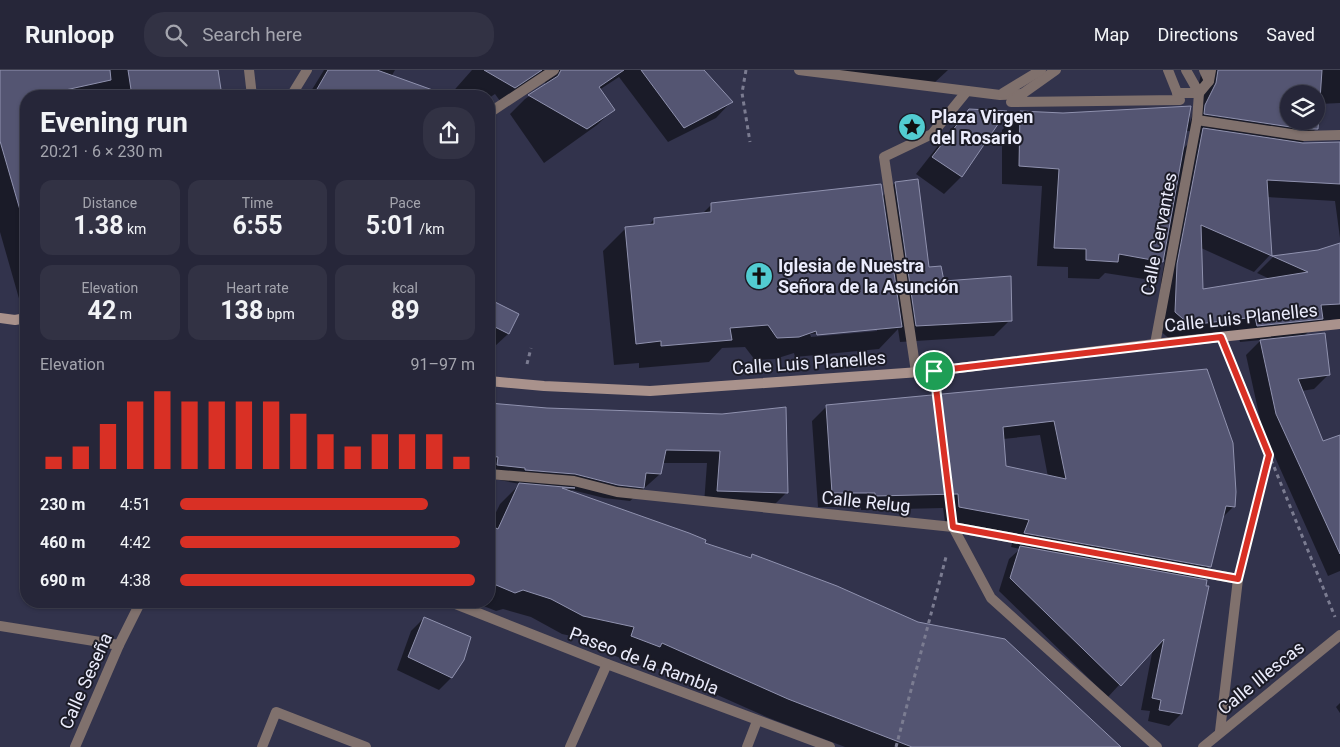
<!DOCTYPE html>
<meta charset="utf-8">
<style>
body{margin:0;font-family:Roboto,sans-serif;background:#323244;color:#f1f3f6;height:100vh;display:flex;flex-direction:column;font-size:19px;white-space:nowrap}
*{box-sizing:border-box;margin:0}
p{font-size:16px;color:#a4a5ae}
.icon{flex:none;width:28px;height:28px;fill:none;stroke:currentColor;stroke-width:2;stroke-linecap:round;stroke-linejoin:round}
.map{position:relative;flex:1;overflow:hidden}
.side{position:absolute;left:20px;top:20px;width:475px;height:518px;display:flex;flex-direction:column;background:#262639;border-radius:20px;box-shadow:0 1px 4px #0004,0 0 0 1px #424353}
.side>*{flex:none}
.controls{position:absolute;left:1280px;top:15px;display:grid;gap:10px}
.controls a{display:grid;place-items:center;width:45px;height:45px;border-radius:50%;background:#262639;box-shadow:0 1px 4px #0004,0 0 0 1px #424353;font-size:25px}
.pin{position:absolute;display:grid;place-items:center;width:42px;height:42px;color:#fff;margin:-21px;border:2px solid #fff;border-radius:50%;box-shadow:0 1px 5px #0007}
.round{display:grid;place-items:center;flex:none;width:52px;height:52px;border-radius:20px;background:#323244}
.head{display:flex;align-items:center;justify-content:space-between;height:85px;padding:0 20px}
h1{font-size:28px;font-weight:700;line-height:38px}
.figures{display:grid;grid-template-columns:repeat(3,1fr);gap:8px;height:85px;padding:5px 20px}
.figures div{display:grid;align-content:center;border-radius:12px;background:#323244;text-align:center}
.figures b{font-size:25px;font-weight:700}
.figures small{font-size:14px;font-weight:400}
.figures p{font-size:14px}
.chart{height:140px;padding:10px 20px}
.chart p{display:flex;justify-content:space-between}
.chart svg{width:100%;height:90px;margin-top:5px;stroke:#d93025;stroke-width:6}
ul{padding:0 20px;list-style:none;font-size:16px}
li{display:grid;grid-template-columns:80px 60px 1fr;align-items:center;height:38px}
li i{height:12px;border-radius:6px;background:#d93025}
header{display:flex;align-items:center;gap:30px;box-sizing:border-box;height:70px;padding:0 25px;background:#262639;border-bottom:1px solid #424353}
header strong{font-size:24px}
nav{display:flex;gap:28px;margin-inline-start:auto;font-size:18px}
.search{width:350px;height:45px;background:#323244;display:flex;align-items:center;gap:12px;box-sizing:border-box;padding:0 18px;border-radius:20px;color:#a4a5ae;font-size:19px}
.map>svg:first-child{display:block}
.shadow{fill:#0007;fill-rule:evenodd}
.building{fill:#545572;stroke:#9092af;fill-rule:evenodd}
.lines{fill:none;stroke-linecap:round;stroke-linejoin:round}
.path{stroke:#7b7c91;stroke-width:3;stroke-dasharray:4 4;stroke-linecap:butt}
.lane{stroke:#80716d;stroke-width:10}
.street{stroke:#80716d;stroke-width:10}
.secondary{stroke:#a9928c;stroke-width:10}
.route-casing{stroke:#fff;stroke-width:10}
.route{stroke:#d93025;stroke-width:6}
.labels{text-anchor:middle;stroke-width:4;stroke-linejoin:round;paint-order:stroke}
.poi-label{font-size:18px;font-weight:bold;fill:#ebecfc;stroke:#1c1c27;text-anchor:start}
.street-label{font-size:18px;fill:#ebecfc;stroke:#1c1c27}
</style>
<header>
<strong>Runloop</strong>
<div class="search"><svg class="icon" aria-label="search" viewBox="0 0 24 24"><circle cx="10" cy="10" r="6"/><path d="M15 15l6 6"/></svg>Search here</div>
<nav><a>Map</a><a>Directions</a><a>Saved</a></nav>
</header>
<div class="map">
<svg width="1340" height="677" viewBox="0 0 1340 677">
<rect width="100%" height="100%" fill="#32334c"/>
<g class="shadow">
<path d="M0 0H217L220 26H26V246H24L0 162Z"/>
<path d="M324 0H395L391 7 446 26H308Z"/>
<path d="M472 0H702L731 32 716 48 668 72 619 7 599 20 613 40 597 55 544 93 510 44 525 29 545 15V12L537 8 500 31 495 24 489 28V26H449Z"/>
<path d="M802 0H948L933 14Z"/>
<path d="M1202 0H1340V33L1319 34 1317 58 1301 74 1340 72V168L1335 131 1266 127 1270 185 1254 202 1201 178 1202 221 1270 209 1257 203 1273 187 1318 181 1340 174V249L1319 251 1304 266 1329 304 1314 319 1301 321 1322 372 1340 368V501L1328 506 1262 358 1246 285 1261 270 1240 272 1238 263 1172 271 1158 259 1161 212 1165 189 1144 209 1105 203 1099 209 1068 208V197L1037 196 1042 116 1002 114V60L1021 42 1063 44 1190 37V53L1201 18 1199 13ZM1289 24H1316V51H1289ZM1187 61 1200 62 1183 79Z"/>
<path d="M970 41 1005 42 961 107 944 124 916 104 952 58Z"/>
<path d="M489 93 494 107 489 113Z"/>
<path d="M895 113 928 198 943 213 1010 250 994 266 900 272 898 259 879 279 795 287 794 283 775 289 755 290 745 277 722 278 709 292 639 298V293L614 295 603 181 625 159 648 156 654 149 701 145 712 134 882 127ZM877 258V261L811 267 810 264Z"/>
<path d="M489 230 517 245 508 264 494 277 489 274Z"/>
<path d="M1206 300 1234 422 1233 437 1221 449 1209 496 1196 510 1181 644 1169 656 1148 651 1150 641 1141 640 1153 578 1108 627 999 521 1009 489 1020 479 1011 477 1015 464 945 452 943 438 861 440V437H818L812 351 827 336ZM1040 365 1048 407 1005 397 1003 369Z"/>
<path d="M489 334 547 339 670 344 787 422 773 436 704 434 707 393H662L660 404 630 431 604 428 572 420 570 422 703 474 749 489 752 486 1119 677H845L769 648 643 592 640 596 613 585 616 576 562 564 531 547 503 539 496 541 471 531H489V457L500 434 520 414 489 408Z"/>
<path d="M424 548 451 608 439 620 397 600 411 561Z"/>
<path d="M1340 633V643L1336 637Z"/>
</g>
<g class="building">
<path d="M0 0H110L111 10 38 26H26V139L20 140 0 71Z"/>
<path d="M128 0H218L222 26H132Z"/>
<path d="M328 0H377L441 23V26H313Z"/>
<path d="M484 0H542L515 18Z"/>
<path d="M561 0H624L599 17 615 40 587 59 528 25 558 6Z"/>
<path d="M641 0H704L733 32 684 58Z"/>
<path d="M1218 0H1322L1318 59H1304L1204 44 1205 35 1216 13ZM1289 24H1316V51H1289Z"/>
<path d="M1191 36 1163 192 1119 184 1118 192 1086 190V179L1054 178 1059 99 1019 96 1020 41 1063 43Z"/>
<path d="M969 39 1007 41 962 107 932 87Z"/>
<path d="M1203 58 1303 73 1340 72V114L1267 110 1272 186 1201 155 1203 219 1308 202 1272 186 1318 180 1340 173V234L1321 235 1323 249 1257 256 1255 247 1190 255 1175 242 1177 194Z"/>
<path d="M918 109 929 197 941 196 944 211 1011 206 1012 251 916 256 895 112Z"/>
<path d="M881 114 902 257 817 265 816 261 799 267 777 268 768 255 730 258 732 270 661 276V271L636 274 625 157 654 154V148L711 142V133Z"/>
<path d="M489 229 519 244 509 264 489 254Z"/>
<path d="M1325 263 1330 305 1298 309 1323 371 1340 365V484L1276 344 1260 270Z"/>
<path d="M1207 299 1233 373 1236 422 1235 437 1226 436 1211 497 1024 463 1029 450 959 437 958 424 875 426V423H832L826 335ZM1054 351 1066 409 1006 396 1003 357Z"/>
<path d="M489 333 547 338 722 344 786 337 788 423 717 421 720 381 666 380 661 404 646 403 644 418 618 415 575 404 525 400V398L497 395 498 387 489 386Z"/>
<path d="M519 413 575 418H562L689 463 706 470 705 473 751 488 752 484 837 516 918 552 1005 569 1121 677H912L788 629 662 573 660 577 631 566 634 557 583 546 551 529 523 520 515 523 489 512V455L498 459Z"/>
<path d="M1020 476 1207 510 1206 516H1209L1182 644 1159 640 1161 630 1152 628 1164 569 1121 616 1010 508Z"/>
<path d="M424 547 471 567 464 590 452 608 408 587Z"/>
</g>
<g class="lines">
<g class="path">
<path d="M746 0 742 23 750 72"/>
<path d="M1229 286 1335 547"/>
<path d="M527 294 531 278"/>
<path d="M937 321 951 437"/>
<path d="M1242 491 1269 386"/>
<path d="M896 677 946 487"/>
</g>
<path class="lane" d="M489 404 574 411 617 422 953 457"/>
<g class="street">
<path d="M249 0 252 26"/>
<path d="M799 0 1000 25 1022 24"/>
<path d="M1056 0 1011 32 1180 30 1168 0"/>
<path d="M1204 0 1209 11 1211 0"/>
<path d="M1003 23 1041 0"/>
<path d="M1177 23H1199L1209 11"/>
<path d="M291 26 307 0"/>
<path d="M489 43 554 0"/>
<path d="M1197 50 1304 66 1340 65"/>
<path d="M1155 274 1197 50 1199 23 1186 0"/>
<path d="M916 302 884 87 932 64 967 21"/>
<path d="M953 457 1238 509 1220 661"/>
<path d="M953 457 991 528 1157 677"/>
<path d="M448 531 607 594 830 677"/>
<path d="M0 556 119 575"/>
<path d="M75 677 119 575 141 531"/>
<path d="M262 677 276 642 366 677"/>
<path d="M570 677 607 594"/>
<path d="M747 677 757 651"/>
<path d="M1203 677 1340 565"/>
</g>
<g class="secondary">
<path d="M0 248 15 250 26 248"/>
<path d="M489 311 544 316 650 321 934 301 1155 274 1340 254"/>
</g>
</g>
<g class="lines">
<g class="route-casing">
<path id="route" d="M1221 267 1269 385 1238 509 953 457 934 301Z"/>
</g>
<use href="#route" class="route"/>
</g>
<defs>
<g id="sight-disc" transform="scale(1.4375)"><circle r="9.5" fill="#52ccd1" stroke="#1c1c27"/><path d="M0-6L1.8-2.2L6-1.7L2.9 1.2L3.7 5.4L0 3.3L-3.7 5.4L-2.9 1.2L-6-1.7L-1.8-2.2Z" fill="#111"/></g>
<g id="church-disc" transform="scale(1.4375)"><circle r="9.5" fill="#52ccd1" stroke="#1c1c27"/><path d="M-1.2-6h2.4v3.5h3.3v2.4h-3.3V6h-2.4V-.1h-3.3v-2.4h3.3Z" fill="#111"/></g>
</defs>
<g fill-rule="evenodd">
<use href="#sight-disc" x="912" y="57"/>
<use href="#church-disc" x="759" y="206"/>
</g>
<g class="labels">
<g class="poi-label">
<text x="931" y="53">Plaza Virgen<tspan x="931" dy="21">del Rosario</tspan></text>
<text x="778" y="202">Iglesia de Nuestra<tspan x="778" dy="21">Señora de la Asunción</tspan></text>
</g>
<g class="street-label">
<text transform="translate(1159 164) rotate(-79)" y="6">Calle Cervantes</text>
<text transform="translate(1241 248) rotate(-6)" y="6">Calle Luis Planelles</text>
<text transform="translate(809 293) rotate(-4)" y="6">Calle Luis Planelles</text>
<text transform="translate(866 432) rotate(6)" y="6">Calle Relug</text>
<text transform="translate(644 591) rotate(21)" y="6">Paseo de la Rambla</text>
<text transform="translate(1261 608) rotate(-39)" y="6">Calle Illescas</text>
<text transform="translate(86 611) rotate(-66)" y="6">Calle Seseña</text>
</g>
</g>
</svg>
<div class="controls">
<a><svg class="icon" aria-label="layers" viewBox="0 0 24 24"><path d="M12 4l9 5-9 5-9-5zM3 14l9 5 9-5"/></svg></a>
</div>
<div class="pin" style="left:934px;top:301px;background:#1e9e55"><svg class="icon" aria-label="arrive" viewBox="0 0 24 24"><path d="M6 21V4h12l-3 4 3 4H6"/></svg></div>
<section class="side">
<div class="head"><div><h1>Evening run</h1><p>20:21 · 6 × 230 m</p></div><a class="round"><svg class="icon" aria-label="share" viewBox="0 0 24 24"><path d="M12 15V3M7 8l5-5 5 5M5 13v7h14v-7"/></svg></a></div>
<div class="figures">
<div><p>Distance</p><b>1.38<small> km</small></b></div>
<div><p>Time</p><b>6:55</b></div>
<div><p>Pace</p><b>5:01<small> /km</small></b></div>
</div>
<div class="figures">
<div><p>Elevation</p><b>42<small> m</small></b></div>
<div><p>Heart rate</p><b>138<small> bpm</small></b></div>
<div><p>kcal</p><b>89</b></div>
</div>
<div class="chart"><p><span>Elevation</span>91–97 m</p>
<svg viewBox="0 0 160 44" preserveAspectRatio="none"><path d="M5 44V38M15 44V33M25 44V22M35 44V11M45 44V6M55 44V11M65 44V11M75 44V11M85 44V11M95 44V17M105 44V27M115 44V33M125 44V27M135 44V27M145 44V27M155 44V38"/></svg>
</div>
<ul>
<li><b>230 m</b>4:51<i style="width:84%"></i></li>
<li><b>460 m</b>4:42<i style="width:95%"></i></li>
<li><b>690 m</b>4:38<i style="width:100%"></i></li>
</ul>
</section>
</div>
